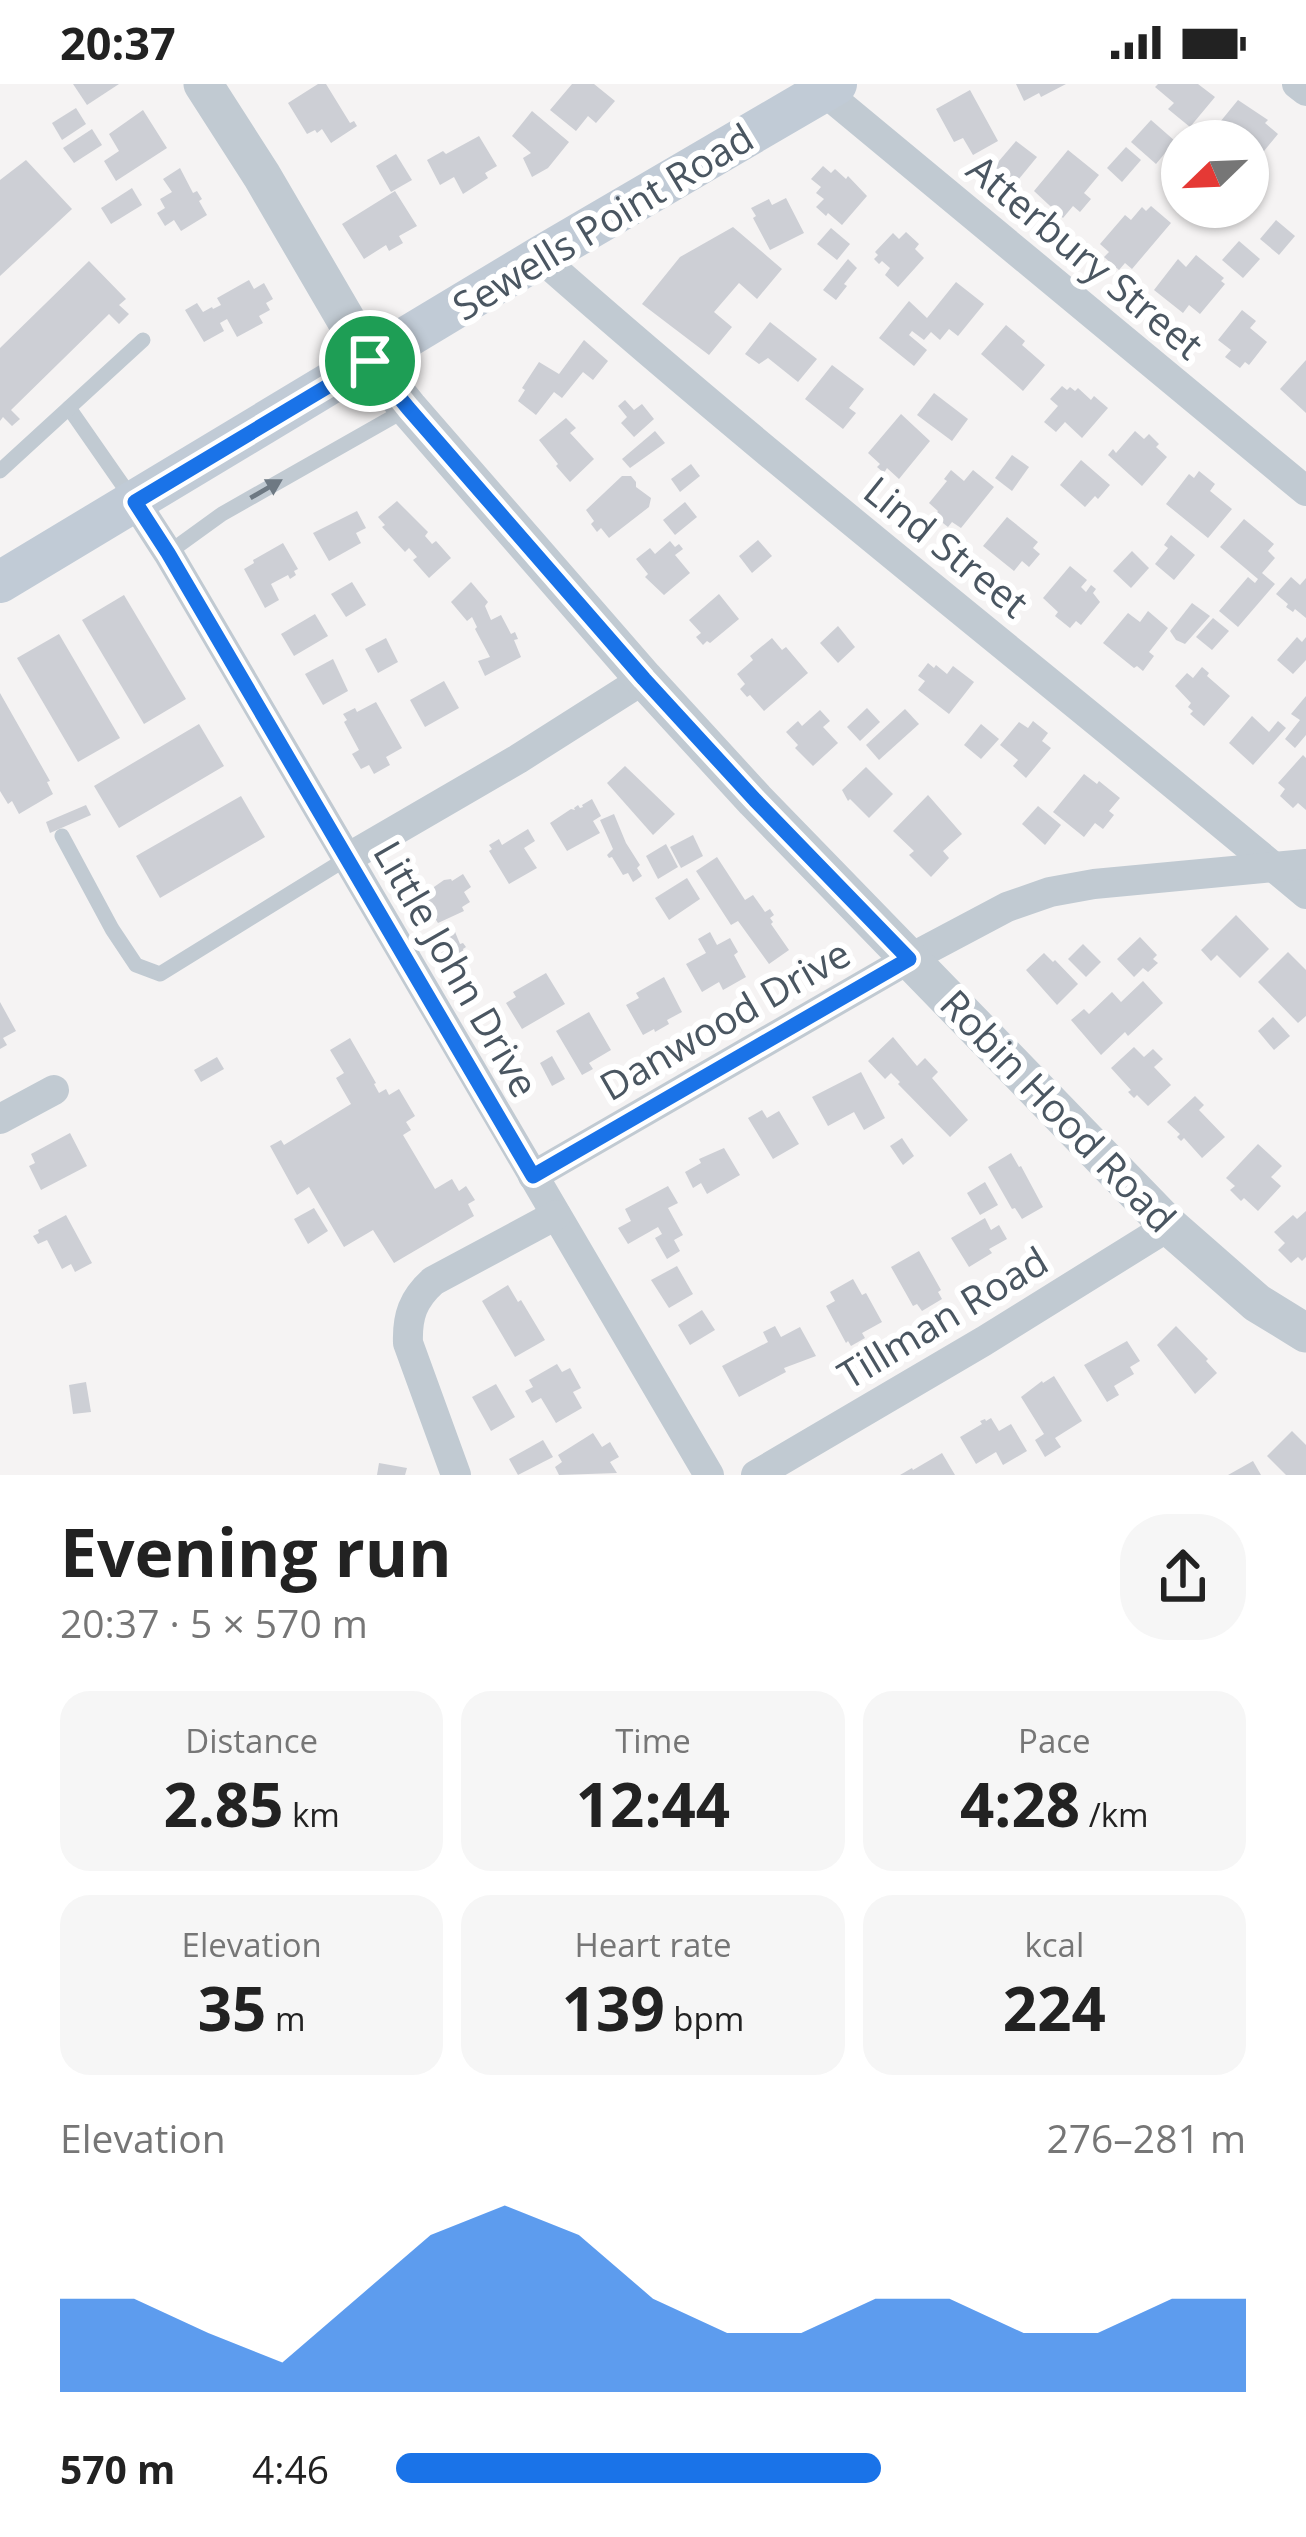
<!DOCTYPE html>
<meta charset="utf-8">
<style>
body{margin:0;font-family:"Open Sans",sans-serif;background:#f6f6f6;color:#222;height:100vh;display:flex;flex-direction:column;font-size:45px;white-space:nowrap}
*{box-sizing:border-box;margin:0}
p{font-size:39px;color:#767676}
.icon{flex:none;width:66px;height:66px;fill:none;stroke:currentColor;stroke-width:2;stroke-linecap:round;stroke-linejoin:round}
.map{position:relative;height:1391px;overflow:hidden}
.side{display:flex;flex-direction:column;background:#fff;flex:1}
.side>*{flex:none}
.needle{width:78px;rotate:247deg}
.tools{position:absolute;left:1161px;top:36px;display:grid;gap:24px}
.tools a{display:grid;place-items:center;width:108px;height:108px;border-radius:50%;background:#fff;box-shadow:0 3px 9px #0004;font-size:60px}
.pin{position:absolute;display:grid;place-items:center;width:102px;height:102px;color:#fff;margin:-51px;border:6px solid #fff;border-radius:50%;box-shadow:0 3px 12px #0007}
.round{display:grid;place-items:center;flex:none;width:126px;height:126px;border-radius:48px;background:#f6f6f6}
.summary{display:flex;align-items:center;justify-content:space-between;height:204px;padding:0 60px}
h1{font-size:66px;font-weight:700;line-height:90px}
.figures{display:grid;grid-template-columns:repeat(3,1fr);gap:18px;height:204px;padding:12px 60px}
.figures div{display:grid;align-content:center;border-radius:30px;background:#f6f6f6;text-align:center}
.figures b{font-size:60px;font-weight:700}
.figures small{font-size:33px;font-weight:400}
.figures p{font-size:33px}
.chart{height:336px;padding:24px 60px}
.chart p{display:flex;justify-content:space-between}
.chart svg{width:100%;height:216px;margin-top:12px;fill:#1a73e8;opacity:.7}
ul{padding:0 60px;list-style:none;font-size:39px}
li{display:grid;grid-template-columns:192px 144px 1fr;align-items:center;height:90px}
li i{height:30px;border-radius:15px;background:#1a73e8}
.status{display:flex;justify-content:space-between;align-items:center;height:84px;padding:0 60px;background:#fff;direction:ltr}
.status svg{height:33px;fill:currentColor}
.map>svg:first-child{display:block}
.building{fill:#cdcfd5}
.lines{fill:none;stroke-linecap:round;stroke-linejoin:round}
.service{stroke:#c1cad2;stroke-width:15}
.minor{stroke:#c1cad2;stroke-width:30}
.tertiary{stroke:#c1cad2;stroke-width:39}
.secondary{stroke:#c1cbd6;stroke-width:42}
.oneway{fill:#6e7983}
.route-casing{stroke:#fff;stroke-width:24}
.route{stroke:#1a73e8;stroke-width:15}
.labels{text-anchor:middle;stroke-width:12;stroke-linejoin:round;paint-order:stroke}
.street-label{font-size:39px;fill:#4a5661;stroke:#fff}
</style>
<div class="status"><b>20:37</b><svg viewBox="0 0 49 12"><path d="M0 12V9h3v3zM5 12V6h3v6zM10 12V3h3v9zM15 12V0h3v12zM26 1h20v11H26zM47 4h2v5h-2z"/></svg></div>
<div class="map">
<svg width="1306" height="1391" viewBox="0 0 1306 1391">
<rect width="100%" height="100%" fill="#f5f3f3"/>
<g class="building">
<path d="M73 0H119L87 21Z"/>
<path d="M318 0H326L350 39 354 37 357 42 331 59 322 45 317 49 315 46 307 50 288 19Z"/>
<path d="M572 0H594L615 17 596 39 588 32 576 47 550 26Z"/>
<path d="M1016 0H1066L1041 13 1039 9 1024 17Z"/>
<path d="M1158 0H1198L1215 13 1190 43 1168 25 1174 19 1155 3Z"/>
<path d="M970 6 998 57 973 71 963 54 954 58 936 25Z"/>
<path d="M1238 16 1268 36 1265 39 1278 50 1251 83 1248 80V57H1215L1217 55 1211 49Z"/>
<path d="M76 24 86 40 62 56 52 39Z"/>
<path d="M143 26 167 64 116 97 104 77 119 67 109 50Z"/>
<path d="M532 27 569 58 548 84 532 93 523 74 531 69 512 52Z"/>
<path d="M1151 36 1175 57 1156 80 1131 58Z"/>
<path d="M92 45 102 61 74 79 63 64Z"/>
<path d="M479 52 497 82 485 89 488 94 463 110 454 93 440 101 427 76 443 67 446 70Z"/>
<path d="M1016 57 1037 73 1014 101 993 84Z"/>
<path d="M1126 63 1141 76 1122 98 1107 84Z"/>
<path d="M1068 66 1099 91 1084 109 1091 115 1080 128 1073 122 1063 134 1034 107Z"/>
<path d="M396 70 412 96 391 108 376 82Z"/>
<path d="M26 76 72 125 0 192V96Z"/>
<path d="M823 82 831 89 835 85 846 95 848 92 867 112 842 141 828 129 826 132 816 123 824 115 816 109 821 103 811 95Z"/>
<path d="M180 84 193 109 197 107 202 115 199 117 207 131 181 147 174 136 165 142 157 129 165 124 160 115 172 108 163 95Z"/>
<path d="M1248 96 1264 108 1247 129 1240 123H1248Z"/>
<path d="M132 104 142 121 111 140 101 124Z"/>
<path d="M395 107 417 142 399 152 403 159 389 167 386 161 364 175 342 140Z"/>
<path d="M786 114 804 149 770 166 753 134 756 132 751 124 769 115 772 121Z"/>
<path d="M1151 122 1171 139 1132 185 1125 179 1119 186 1104 173 1109 168 1100 160 1125 131 1131 136 1142 123 1146 127Z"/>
<path d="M1276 136 1295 152 1279 171 1260 155Z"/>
<path d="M733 143 782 185 757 215 739 199 714 228 732 243 709 271 642 220 680 173Z"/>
<path d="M831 144 850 160 837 176 817 160Z"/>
<path d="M906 148 919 160 915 165 924 174 898 203 885 191 890 184 882 177 879 180 874 175 878 171 875 168 893 149 899 155Z"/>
<path d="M1239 157 1260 175 1243 194 1222 176Z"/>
<path d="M1196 171 1224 194 1221 197 1225 200 1200 230 1189 221 1183 229 1154 206 1178 175 1186 183Z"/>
<path d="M848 175 857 184 844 200 847 202 836 216 823 206Z"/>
<path d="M89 177 126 215 119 221 129 230 119 240 109 230 11 326 20 335 12 342 3 333 0 337V264Z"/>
<path d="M249 196 254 205 264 199 273 215 266 219 270 226 259 232 263 239 237 253 227 235 220 239 224 247 204 258 185 226 197 219 203 228 212 223 213 225 221 221 217 214Z"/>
<path d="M956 198 984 220 958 252 949 245 940 256 931 248 924 256 912 247 909 251 927 266 914 282 879 254 909 217 927 234Z"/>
<path d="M1242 226 1256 237 1250 244 1267 258 1249 281 1245 278 1240 284 1225 273 1231 266 1218 256Z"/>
<path d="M770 238 817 275 798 298 768 274 759 280 745 270Z"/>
<path d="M1006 241 1025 257 1022 261 1045 281 1023 307 981 270Z"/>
<path d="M584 256 608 277 593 296 583 288 562 314 554 308 536 331 518 317 525 306 522 304 539 278 559 290Z"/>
<path d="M1306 276V329L1280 305Z"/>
<path d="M832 281 864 305 849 324 856 329 843 345 805 315Z"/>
<path d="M1062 302 1067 306 1070 303 1075 307 1078 304 1091 316 1094 312 1108 324 1082 354 1065 338 1056 348 1044 338 1058 322 1050 315Z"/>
<path d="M934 309 968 335 952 357 917 331Z"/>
<path d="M625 316 634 326 642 320 654 335 634 353 621 339 627 333 618 322Z"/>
<path d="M901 330 930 357 899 395 887 384 884 389 877 383 880 380 868 369Z"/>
<path d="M566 334 576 344 570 349 594 375 570 398 556 382 558 380 539 356Z"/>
<path d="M655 347 665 359 630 384 622 375Z"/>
<path d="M1135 347 1144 355 1149 350 1159 360 1156 363 1167 373 1142 402 1108 371 1113 365 1116 369Z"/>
<path d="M1012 371 1029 383 1012 407 995 394Z"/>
<path d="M1081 376 1110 401 1098 415 1095 412 1085 423 1060 401Z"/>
<path d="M691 380 700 392 680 408 671 395Z"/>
<path d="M951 386 964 397 973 386 994 403 961 444 952 438 948 443 934 432 938 427 929 419 947 397 944 395Z"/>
<path d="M1199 387 1215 400 1210 407 1232 425 1208 454 1166 420 1189 390 1194 394Z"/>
<path d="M622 392H631L636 398V403L651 414 649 423 609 454 601 444 597 448 591 440 594 437 586 426Z"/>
<path d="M397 417 428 448 425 452 432 460 436 457 451 474 429 494 413 476 417 473 409 464 405 468 382 443 385 441 378 433Z"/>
<path d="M685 418 697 433 675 451 663 436Z"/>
<path d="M357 427 366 444 356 449 361 459 329 477 313 449Z"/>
<path d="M1007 433 1038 458 1033 464 1040 470 1029 483 1022 477 1014 487 983 462Z"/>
<path d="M1244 435 1274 460 1268 467 1275 474 1262 489 1275 500 1238 543 1219 527 1248 493 1255 499 1258 495 1220 463Z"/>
<path d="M1171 451 1195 471 1174 496 1155 480 1168 464 1164 461Z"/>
<path d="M758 456 772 472 752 489 739 472Z"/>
<path d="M670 457 675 463 679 460 683 465 675 471 690 489 664 511 645 493 648 490 636 475 650 464 655 470Z"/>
<path d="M283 459 298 485 294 487 296 491 290 495 288 491 271 500 279 516 265 524 244 485 254 479 253 476Z"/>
<path d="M1132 467 1149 484 1131 504 1113 487Z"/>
<path d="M1070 482 1087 496 1081 503 1086 508 1091 501 1096 505 1093 509 1100 518 1081 541 1076 537 1070 544 1055 532 1058 528 1043 514Z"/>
<path d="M1291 493 1300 501 1306 494V534L1295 525 1293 528 1286 523 1288 520 1276 510Z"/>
<path d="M352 498 366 521 346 533 331 510Z"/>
<path d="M471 498 488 518 485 522 491 536 501 531 511 550 515 548 518 555 514 556 521 573 485 592 478 577 490 573 475 545 477 543 472 533 467 537 451 518Z"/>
<path d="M719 510 739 535 710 559 707 557 703 561 696 553 701 549 689 536Z"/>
<path d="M124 511 186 615 144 640 82 536Z"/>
<path d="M1192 519 1210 532 1185 560 1176 556 1170 547Z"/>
<path d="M1148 527 1168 544 1149 568 1154 572 1143 587 1137 582 1134 584 1103 559 1128 529 1140 538Z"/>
<path d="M315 530 328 552 294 572 281 550Z"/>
<path d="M1213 534 1229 547 1212 566 1196 553Z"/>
<path d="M838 542 855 563 838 579 820 559Z"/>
<path d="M59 550 120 654 78 678 17 574Z"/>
<path d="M1297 553 1302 558 1306 553V576L1293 590 1277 576Z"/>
<path d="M386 554 398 578 378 589 365 565Z"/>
<path d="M772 554 782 566 786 563 808 589 764 627 750 611 747 613 740 605 745 600 737 590 753 576 750 572Z"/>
<path d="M333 575 348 607 323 621 305 590Z"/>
<path d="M928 579 934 584 936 581 947 590 953 582 974 598 949 630 918 606 925 597 918 592Z"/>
<path d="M1202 583 1209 589 1207 592 1230 612 1204 642 1190 630 1193 627 1188 623 1191 619 1175 602 1187 589 1193 594Z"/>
<path d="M444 597 459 624 425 643 410 616Z"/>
<path d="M0 609 50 697 47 698 53 710 19 730 12 717 8 720 0 707Z"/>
<path d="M1306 612V651L1295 664 1285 655 1300 636 1291 630Z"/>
<path d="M376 618 402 664 386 673 390 681 374 690 369 681 361 685 352 670 359 666 344 638 347 636 343 630 355 624 357 628Z"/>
<path d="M867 624 880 638 860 657 847 643Z"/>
<path d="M905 625 919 640 879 676 866 661Z"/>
<path d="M820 626 830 637 823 643 838 659 813 682 795 664 798 661 786 648 798 637 802 642Z"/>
<path d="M1252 632 1269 648 1278 637 1286 644 1253 681 1229 659Z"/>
<path d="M1033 637 1048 649 1042 657 1051 664 1026 694 1013 682 1018 676 1000 661 1019 638 1028 644Z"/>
<path d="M199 640 224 682 119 744 94 702Z"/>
<path d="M981 640 999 655 981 675 964 661Z"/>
<path d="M1303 671 1306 674V726L1298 719 1293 724 1280 712 1285 705 1278 699Z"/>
<path d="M625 682 675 730 653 751 607 699Z"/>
<path d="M866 683 893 710 869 734 850 715 848 717 842 706Z"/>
<path d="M1084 690 1097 700 1099 697 1120 714 1109 727 1114 731 1103 745 1095 739 1084 753 1053 728Z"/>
<path d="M928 711 962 750 943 767 949 774 931 793 909 771 914 767 893 747Z"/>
<path d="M241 712 265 753 160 814 136 772Z"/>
<path d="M592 715 601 732 593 737 600 749 567 767 550 739 571 725 575 726 574 724 578 721 580 724 583 723 582 721Z"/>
<path d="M86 721 91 731 50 749 46 738Z"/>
<path d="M1038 722 1061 741 1045 761 1022 740Z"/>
<path d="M614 730 626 759 640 781 637 784 642 792 633 798 628 789 623 791 612 773 609 774 607 771 613 765 600 736Z"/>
<path d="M528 745 535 757 524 764 537 784 509 800 489 767 492 765 489 761 499 755 502 761Z"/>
<path d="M693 751 703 772 681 784 670 763Z"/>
<path d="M666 760 678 783 658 795 646 772Z"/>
<path d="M717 773 745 816 753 811 765 828 770 825 774 831 770 834 773 838 771 840 789 866 769 880 738 837 731 841 696 787Z"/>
<path d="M463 790 471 803 464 808 470 818 462 823 464 827 438 839 421 812 444 796 451 795 452 797Z"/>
<path d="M687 794 700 815 669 836 655 814Z"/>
<path d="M1236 831 1269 865 1240 894 1217 871 1211 877 1201 866Z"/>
<path d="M453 843 460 860 463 859 466 863 463 865 464 868 446 879 431 853Z"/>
<path d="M710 848 717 861 730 854 738 868 734 871 746 893 723 906 719 898 702 908 686 880 706 869 698 855Z"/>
<path d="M1140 853 1157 871 1153 875 1158 879 1148 888 1143 884 1134 893 1117 875Z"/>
<path d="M1083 860 1101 878 1086 893 1068 875Z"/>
<path d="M1288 868 1306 886V932L1298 939 1258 898Z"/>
<path d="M1044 869 1053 878 1055 876 1078 900 1057 921 1026 886Z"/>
<path d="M546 889 565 920 522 945 506 919 516 913 513 908Z"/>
<path d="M664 893 682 928 667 936 669 940 655 948 654 945 643 951 626 921 639 914 636 909Z"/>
<path d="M1143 897 1163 919 1128 952 1125 948 1101 971 1071 936 1084 925 1089 930 1112 908 1121 918Z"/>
<path d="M0 918 16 947 3 954 7 961 0 965Z"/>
<path d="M589 928 611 966 589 979 593 985 582 991 556 947Z"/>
<path d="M1273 933 1290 952 1274 966 1258 947Z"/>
<path d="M893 953 917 982 925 974 938 988 932 994 968 1036 950 1053 898 1000 900 998 891 989 885 995 868 977Z"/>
<path d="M350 954 376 999 374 1000 379 1009 386 1005 389 1011 399 1005 415 1032 406 1038 411 1046 403 1051 435 1105 452 1095 459 1107 466 1102 475 1116 468 1120 474 1132 394 1179 373 1146 344 1163 309 1103 297 1111 270 1062 281 1056 284 1061 351 1020 336 994 344 989 330 966Z"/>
<path d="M1134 963 1144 973 1153 965 1163 975 1154 983 1171 1001 1148 1022 1137 1011 1134 1014 1128 1008 1131 1006 1111 984Z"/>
<path d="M552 972 565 995 552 1002 540 979Z"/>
<path d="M217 973 224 985 201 998 194 986Z"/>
<path d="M861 988 885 1034 864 1046 854 1028 828 1042 812 1013Z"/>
<path d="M1195 1012 1204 1021 1199 1026 1225 1053 1202 1074 1184 1054 1181 1057 1177 1053 1180 1050 1167 1038Z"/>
<path d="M762 1026 767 1034 779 1027 799 1060 773 1075 748 1034Z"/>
<path d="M70 1049 87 1082 41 1106 29 1082 35 1079 31 1070Z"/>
<path d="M902 1054 914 1072 903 1081 890 1062Z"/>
<path d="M1258 1060 1282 1082 1271 1093 1281 1102 1258 1127 1244 1114 1241 1117 1230 1106 1235 1102 1226 1094Z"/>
<path d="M724 1064 740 1091 707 1110 701 1099 693 1104 685 1088 701 1079 699 1075Z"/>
<path d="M1011 1069 1019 1083 1021 1082 1043 1123 1022 1135 1015 1124 1012 1125 988 1083Z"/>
<path d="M985 1098 998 1121 980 1131 967 1109Z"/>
<path d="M668 1102 678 1119 668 1124 683 1151 674 1156 680 1167 667 1175 655 1154 662 1150 658 1143 628 1160 618 1144 631 1137 625 1125Z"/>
<path d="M314 1124 328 1147 308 1160 294 1135Z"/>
<path d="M1306 1127V1173L1302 1177 1298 1173 1291 1179 1278 1166 1285 1159 1274 1148 1293 1131 1297 1135Z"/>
<path d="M66 1131 92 1179 75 1188 71 1180 62 1185 47 1156 38 1160 33 1152 39 1149 38 1146Z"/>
<path d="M985 1134 991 1146 999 1141 1007 1155 989 1165 992 1169 969 1183 951 1154Z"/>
<path d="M919 1167 941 1206 938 1208 942 1215 922 1227 917 1220 913 1222 891 1183Z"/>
<path d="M677 1182 693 1210 669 1224 651 1196Z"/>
<path d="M853 1195 862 1211 866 1209 882 1238 862 1249 865 1254 851 1262 848 1257 846 1259 826 1222 835 1217 830 1208Z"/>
<path d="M508 1201 518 1218 521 1216 545 1256 515 1273 482 1217Z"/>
<path d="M702 1226 715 1246 690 1261 678 1241Z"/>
<path d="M775 1242 781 1253 800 1243 816 1272 784 1284 786 1288 739 1313 722 1282 768 1258 763 1248Z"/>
<path d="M1176 1242 1208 1275 1206 1277 1217 1289 1195 1310 1157 1261Z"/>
<path d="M1127 1257 1140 1277 1130 1283 1134 1290 1114 1302 1119 1311 1107 1318 1084 1281Z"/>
<path d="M557 1280 562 1288 570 1284 581 1304 573 1308 582 1324 556 1339 541 1314 532 1319 525 1307 533 1303 529 1296Z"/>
<path d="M1054 1292 1082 1337 1055 1354 1061 1363 1045 1373 1035 1356 1044 1350 1021 1313 1042 1297 1043 1299Z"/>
<path d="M86 1298 91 1328 73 1330 69 1301Z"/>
<path d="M496 1300 515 1333 491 1347 472 1313Z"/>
<path d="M991 1334 999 1347 1011 1340 1027 1367 1003 1381 996 1368 976 1380 960 1353 982 1340 980 1337 985 1335 986 1337Z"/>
<path d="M1292 1347 1306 1361V1391H1286L1267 1372Z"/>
<path d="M593 1349 602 1363 610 1358 619 1373 610 1378 617 1389 559 1391 555 1383 562 1378 558 1371Z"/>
<path d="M543 1356 553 1373 518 1391 509 1375Z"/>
<path d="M942 1369 955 1391H900L912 1384 913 1386Z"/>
<path d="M1253 1377 1261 1391H1228Z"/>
<path d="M379 1379 407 1384 405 1391H377Z"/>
</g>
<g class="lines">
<g class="service">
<path d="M69 324 133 416"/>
<path d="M0 387 143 256"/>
<path d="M168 469 222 430 407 325"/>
<path d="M62 752 112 845 136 881 160 890 346 775"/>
</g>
<g class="minor">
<path d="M815 0 1306 407"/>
<path d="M1297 0 1306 7"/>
<path d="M540 173C789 393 1052 597 1306 810"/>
<path d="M135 418 168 469 709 1391"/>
<path d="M346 775 518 675 644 595"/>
<path d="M0 1035 54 1006"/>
<path d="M533 1092 909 875 1007 823 1050 808 1094 800 1306 780"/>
<path d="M456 1391 408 1259C407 1232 413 1215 433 1197L556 1131"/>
<path d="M756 1391 984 1257 1169 1142"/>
</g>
<path class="tertiary" d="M203 0 262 92 370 277 408 324 644 595 755 716 1169 1142 1257 1219 1306 1249"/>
<path class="secondary" d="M0 498 540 173 836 0"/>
</g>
<defs><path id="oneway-solid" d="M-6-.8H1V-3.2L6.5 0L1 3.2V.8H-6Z" transform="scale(3)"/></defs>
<use class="oneway" href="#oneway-solid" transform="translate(266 405) rotate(-30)"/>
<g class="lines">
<g class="route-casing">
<path id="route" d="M370 277 408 324 644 595 755 716 909 875 533 1092 168 469 135 418Z"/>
</g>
<use href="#route" class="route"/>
</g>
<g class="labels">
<g class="street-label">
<text transform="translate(603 138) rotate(-31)" y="14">Sewells Point Road</text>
<text transform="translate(1085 173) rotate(40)" y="14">Atterbury Street</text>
<text transform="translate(946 463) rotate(39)" y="14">Lind Street</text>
<text transform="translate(456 885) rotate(60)" y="14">Little John Drive</text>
<text transform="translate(725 936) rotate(-30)" y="14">Danwood Drive</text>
<text transform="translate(1058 1027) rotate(46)" y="14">Robin Hood Road</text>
<text transform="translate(943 1234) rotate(-31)" y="14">Tillman Road</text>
</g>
</g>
</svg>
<div class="tools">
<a><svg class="needle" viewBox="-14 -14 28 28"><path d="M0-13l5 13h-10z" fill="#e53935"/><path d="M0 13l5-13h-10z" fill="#767676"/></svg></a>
</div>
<div class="pin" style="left:370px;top:277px;background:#1e9e55"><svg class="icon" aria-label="arrive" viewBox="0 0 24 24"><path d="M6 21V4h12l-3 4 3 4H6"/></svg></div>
</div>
<section class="side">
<div class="summary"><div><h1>Evening run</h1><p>20:37 · 5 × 570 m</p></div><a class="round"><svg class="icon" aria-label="share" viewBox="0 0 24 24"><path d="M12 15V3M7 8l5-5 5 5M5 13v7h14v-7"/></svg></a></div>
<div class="figures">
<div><p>Distance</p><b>2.85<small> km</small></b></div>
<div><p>Time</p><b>12:44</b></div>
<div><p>Pace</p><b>4:28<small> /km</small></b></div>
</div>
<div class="figures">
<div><p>Elevation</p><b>35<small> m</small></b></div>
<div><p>Heart rate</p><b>139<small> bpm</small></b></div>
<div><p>kcal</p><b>224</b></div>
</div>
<div class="chart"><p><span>Elevation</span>276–281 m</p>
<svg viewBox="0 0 160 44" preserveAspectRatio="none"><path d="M0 44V25L10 25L20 32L30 38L40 25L50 12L60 6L70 12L80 25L90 32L100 32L110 25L120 25L130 32L140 32L150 25L160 25V44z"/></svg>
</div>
<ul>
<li><b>570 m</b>4:46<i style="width:57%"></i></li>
</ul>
</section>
